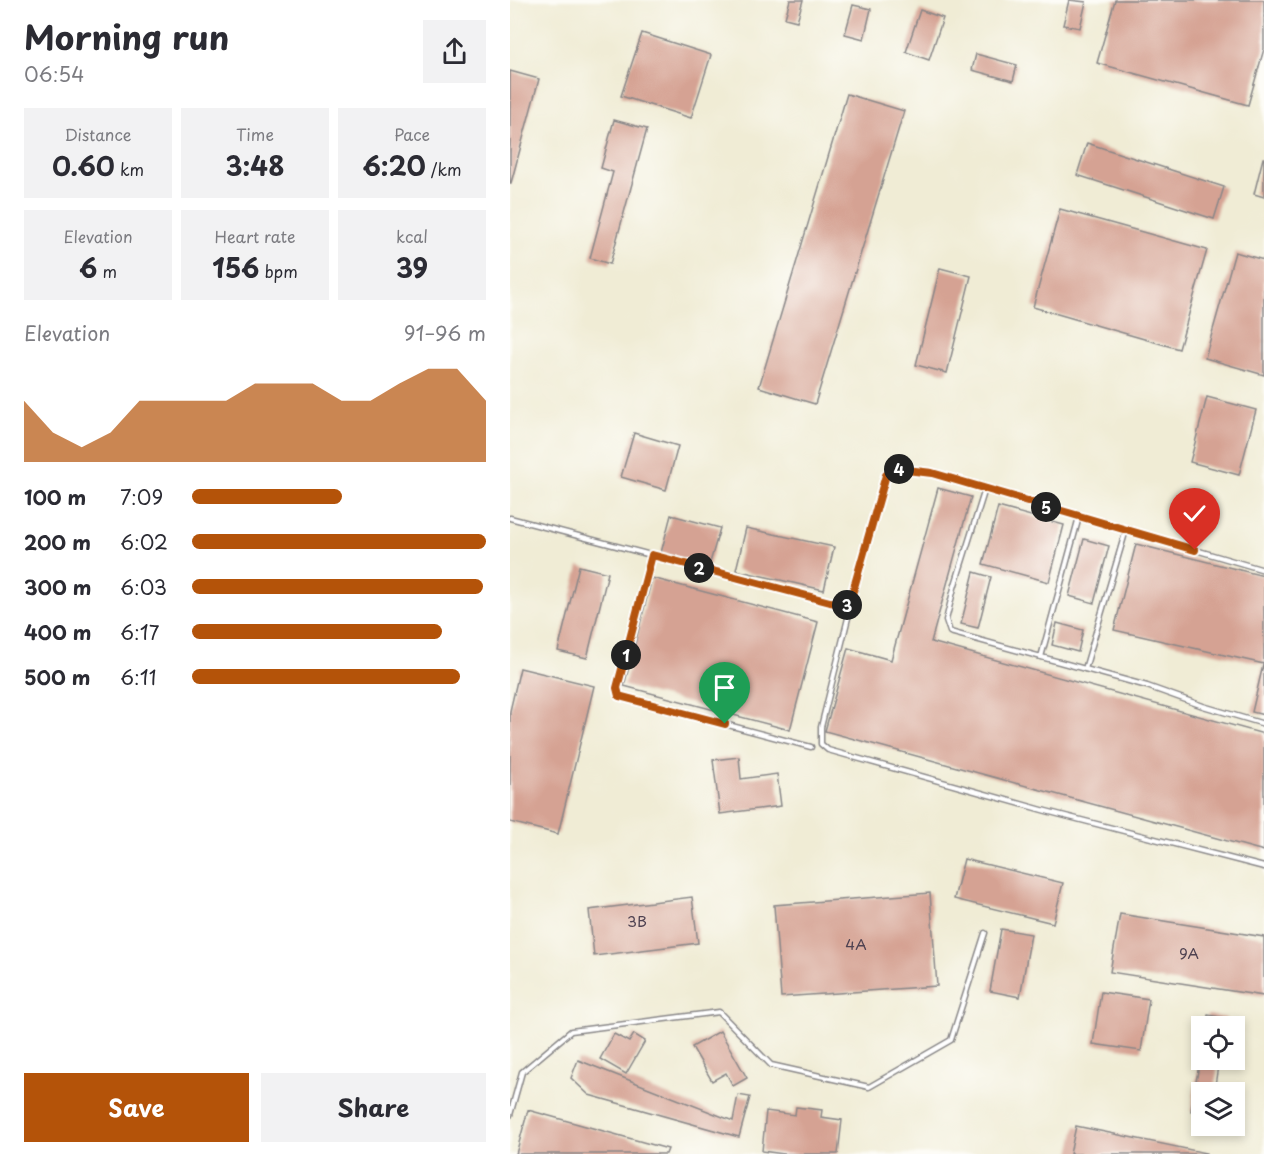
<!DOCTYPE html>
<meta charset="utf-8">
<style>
body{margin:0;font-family:"Playpen Sans",sans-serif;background:#f2f2f3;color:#2b2b33;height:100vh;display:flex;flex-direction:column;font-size:22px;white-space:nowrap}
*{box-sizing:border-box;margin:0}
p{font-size:20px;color:#7c7c81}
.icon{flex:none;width:33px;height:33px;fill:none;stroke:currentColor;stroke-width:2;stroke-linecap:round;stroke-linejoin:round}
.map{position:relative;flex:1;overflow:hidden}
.sheet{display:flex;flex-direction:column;background:#fff;width:510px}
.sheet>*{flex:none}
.controls{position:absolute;left:681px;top:1016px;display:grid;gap:12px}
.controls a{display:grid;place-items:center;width:54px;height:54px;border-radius:0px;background:#fff;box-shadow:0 3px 9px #0003;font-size:30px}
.pin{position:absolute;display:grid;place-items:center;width:51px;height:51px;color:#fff;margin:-62px -26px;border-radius:50% 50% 50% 0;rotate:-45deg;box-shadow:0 0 6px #0007}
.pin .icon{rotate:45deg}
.km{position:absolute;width:30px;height:30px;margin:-15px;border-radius:50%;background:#222;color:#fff;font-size:16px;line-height:30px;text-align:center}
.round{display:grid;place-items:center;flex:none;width:63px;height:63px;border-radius:0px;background:#f2f2f3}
.overview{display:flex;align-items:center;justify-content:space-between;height:102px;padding:0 24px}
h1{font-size:33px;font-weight:700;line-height:45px}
.metrics{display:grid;grid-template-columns:repeat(3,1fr);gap:9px;height:102px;padding:6px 24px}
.metrics div{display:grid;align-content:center;border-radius:0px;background:#f2f2f3;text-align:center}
.metrics b{font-size:26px;font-weight:700}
.metrics small{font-size:16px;font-weight:400}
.metrics p{font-size:16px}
.chart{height:168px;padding:12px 24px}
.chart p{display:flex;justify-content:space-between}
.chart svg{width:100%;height:108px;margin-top:6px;fill:#b45309;opacity:.7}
.cta{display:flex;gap:12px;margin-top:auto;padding:12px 24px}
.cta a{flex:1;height:69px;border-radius:0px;background:#b45309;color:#fff;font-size:24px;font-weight:700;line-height:69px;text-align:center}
.cta a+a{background:#f2f2f3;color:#2b2b33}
ul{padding:0 24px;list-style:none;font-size:20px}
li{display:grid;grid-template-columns:96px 72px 1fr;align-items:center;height:45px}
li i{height:15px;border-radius:8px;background:#b45309}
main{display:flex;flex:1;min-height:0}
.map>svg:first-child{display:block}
.building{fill:#d5a293}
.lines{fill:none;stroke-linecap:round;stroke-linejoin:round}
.lane-casing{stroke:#898788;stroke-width:7}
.lane{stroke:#fff;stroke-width:4}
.route-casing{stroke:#fff;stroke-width:12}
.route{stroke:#b45309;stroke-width:8}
.labels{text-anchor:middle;stroke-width:4.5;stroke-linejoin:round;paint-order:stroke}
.number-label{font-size:15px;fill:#4f4251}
</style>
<main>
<section class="sheet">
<div class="overview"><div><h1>Morning run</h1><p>06:54</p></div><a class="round"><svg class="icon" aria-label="share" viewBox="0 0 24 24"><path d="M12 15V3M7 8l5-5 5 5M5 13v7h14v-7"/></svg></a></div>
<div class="metrics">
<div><p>Distance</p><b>0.60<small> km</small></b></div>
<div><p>Time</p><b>3:48</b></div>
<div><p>Pace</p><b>6:20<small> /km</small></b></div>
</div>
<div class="metrics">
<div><p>Elevation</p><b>6<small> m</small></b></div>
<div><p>Heart rate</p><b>156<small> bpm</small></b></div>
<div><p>kcal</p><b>39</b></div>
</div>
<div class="chart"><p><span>Elevation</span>91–96 m</p>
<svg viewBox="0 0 160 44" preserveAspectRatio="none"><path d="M0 44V19L10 32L20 38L30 32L40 19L50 19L60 19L70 19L80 12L90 12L100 12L110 19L120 19L130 12L140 6L150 6L160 19V44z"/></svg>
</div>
<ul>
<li><b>100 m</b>7:09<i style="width:51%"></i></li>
<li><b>200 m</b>6:02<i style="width:100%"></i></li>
<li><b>300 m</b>6:03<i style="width:99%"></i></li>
<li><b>400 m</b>6:17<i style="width:85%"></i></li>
<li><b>500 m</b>6:11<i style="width:91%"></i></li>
</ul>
<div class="cta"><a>Save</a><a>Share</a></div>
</section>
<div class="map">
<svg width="754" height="1154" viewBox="0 0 754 1154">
<rect width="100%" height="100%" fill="#fdfcf7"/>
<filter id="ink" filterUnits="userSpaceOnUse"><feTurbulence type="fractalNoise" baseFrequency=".0167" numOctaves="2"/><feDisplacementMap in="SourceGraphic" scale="12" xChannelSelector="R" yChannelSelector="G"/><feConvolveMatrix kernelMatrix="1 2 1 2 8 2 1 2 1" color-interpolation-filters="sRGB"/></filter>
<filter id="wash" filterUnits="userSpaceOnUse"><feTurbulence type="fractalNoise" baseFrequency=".008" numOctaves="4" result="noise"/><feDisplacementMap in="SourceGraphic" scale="24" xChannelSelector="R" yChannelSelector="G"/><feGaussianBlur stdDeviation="1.35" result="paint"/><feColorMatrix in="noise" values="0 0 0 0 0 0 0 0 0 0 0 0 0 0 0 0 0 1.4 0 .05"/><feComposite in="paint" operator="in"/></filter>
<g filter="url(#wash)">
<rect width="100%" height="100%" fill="#f0ecd5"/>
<g id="blocks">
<g class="building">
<path d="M280 0H293L287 21 275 18Z"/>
<path d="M559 0 576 2 570 28 553 25Z"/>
<path d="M605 0H754V49L738 105 587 63Z"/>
<path d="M343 5 361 9 354 39 335 34Z"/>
<path d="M410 10 433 18 419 60 396 52Z"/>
<path d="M132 33 201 55 181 118 111 96Z"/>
<path d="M466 54 507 65 503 81 462 70Z"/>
<path d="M0 71 29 79 1 183H0Z"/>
<path d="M337 94 394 111 305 404 249 387Z"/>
<path d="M104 120 137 129 100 264 80 258 103 172 91 168Z"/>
<path d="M577 143 714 187 704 219 567 175Z"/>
<path d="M753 158H754V197L744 194Z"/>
<path d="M550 209 697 250 669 349 523 307Z"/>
<path d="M725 252 754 260V375L695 358Z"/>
<path d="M430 268 461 276 437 373 406 365Z"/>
<path d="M697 397 746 410 729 475 680 462Z"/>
<path d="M124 433 168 446 156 490 111 477Z"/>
<path d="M428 488 461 497 421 642 754 734V851L315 731 338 648 381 660Z"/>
<path d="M488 507 554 525 539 582 473 564Z"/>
<path d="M161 515 210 528 199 566 151 553Z"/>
<path d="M236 528 324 547 314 590 226 570Z"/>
<path d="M574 539 599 546 584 603 559 596Z"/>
<path d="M626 544 754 576V664L604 630Z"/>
<path d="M69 566 98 573 77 658 48 651Z"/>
<path d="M464 572 481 577 468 628 451 624Z"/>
<path d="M142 578 308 622 280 730 114 686Z"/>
<path d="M547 623 573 630 568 652 542 645Z"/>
<path d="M753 665H754V715L742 712Z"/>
<path d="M10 668 84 686 48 834 0 822V711Z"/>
<path d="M229 757 231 779 267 774 271 806 210 814 203 760Z"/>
<path d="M454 859 553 883 543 923 444 899Z"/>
<path d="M420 893 427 986 271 997 264 905Z"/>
<path d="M182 897 188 943 84 956 79 910Z"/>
<path d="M610 914 754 937V996L600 972Z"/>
<path d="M491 929 521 934 510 997 480 991Z"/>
<path d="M591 992 639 999 631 1051 583 1044Z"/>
<path d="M698 1015 716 1018 715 1026H696Z"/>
<path d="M210 1031 237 1078 223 1086 216 1073 202 1081 182 1047Z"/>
<path d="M104 1034 119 1042 124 1034 135 1041 116 1074 90 1059Z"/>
<path d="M690 1059H709L704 1092H692V1113L681 1111Z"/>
<path d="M68 1060 223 1121 228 1095 240 1097 229 1137 79 1095 61 1078Z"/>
<path d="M286 1107 312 1110 311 1117 332 1120 328 1154H274L252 1151 256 1111 285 1115Z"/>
<path d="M18 1110 158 1149 156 1154H6Z"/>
<path d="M566 1126 696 1153V1154H560Z"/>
</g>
</g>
</g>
<g filter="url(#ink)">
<use href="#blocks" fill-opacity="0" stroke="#898788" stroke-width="1.5"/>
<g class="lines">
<g class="lane-casing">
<g id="lane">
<path d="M475 489 444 588 436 620 440 632 637 686 693 706 754 724"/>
<path d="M0 518 320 602 340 605 339 614 311 727V744L318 750 536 811 754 867"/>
<path d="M142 555 107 689 109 696 301 747"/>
<path d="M340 605 376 475 388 469 422 473 754 570"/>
<path d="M531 657 569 517"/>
<path d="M575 669 616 530"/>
<path d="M0 1115 12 1072 61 1031 209 1012 261 1065 359 1087 441 1040 475 933"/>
</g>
</g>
<use href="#lane" class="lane"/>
</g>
</g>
<g class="lines" filter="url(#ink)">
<g class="route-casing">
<path id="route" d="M215 724 109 696 107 688 142 555 320 602 339 605 376 475 388 469 422 473 685 550"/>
</g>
<use href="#route" class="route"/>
</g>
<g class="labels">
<g class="number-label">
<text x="127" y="927">3В</text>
<text x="346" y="950">4А</text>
<text x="679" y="959">9А</text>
</g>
</g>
</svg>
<div class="controls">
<a><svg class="icon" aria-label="locate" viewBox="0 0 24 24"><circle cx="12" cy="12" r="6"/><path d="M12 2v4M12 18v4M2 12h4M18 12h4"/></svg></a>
<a><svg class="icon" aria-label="layers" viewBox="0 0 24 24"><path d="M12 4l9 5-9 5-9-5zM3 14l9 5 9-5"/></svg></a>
</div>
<div class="pin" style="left:215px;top:724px;background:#1e9e55"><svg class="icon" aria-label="arrive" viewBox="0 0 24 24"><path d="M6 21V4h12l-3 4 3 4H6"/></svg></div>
<div class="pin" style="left:685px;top:550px;background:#d93025"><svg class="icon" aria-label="check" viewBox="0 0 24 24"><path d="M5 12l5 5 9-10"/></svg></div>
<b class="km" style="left:116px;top:655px">1</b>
<b class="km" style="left:189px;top:568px">2</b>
<b class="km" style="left:337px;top:605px">3</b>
<b class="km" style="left:389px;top:469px">4</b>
<b class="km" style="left:536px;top:507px">5</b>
</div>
</main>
